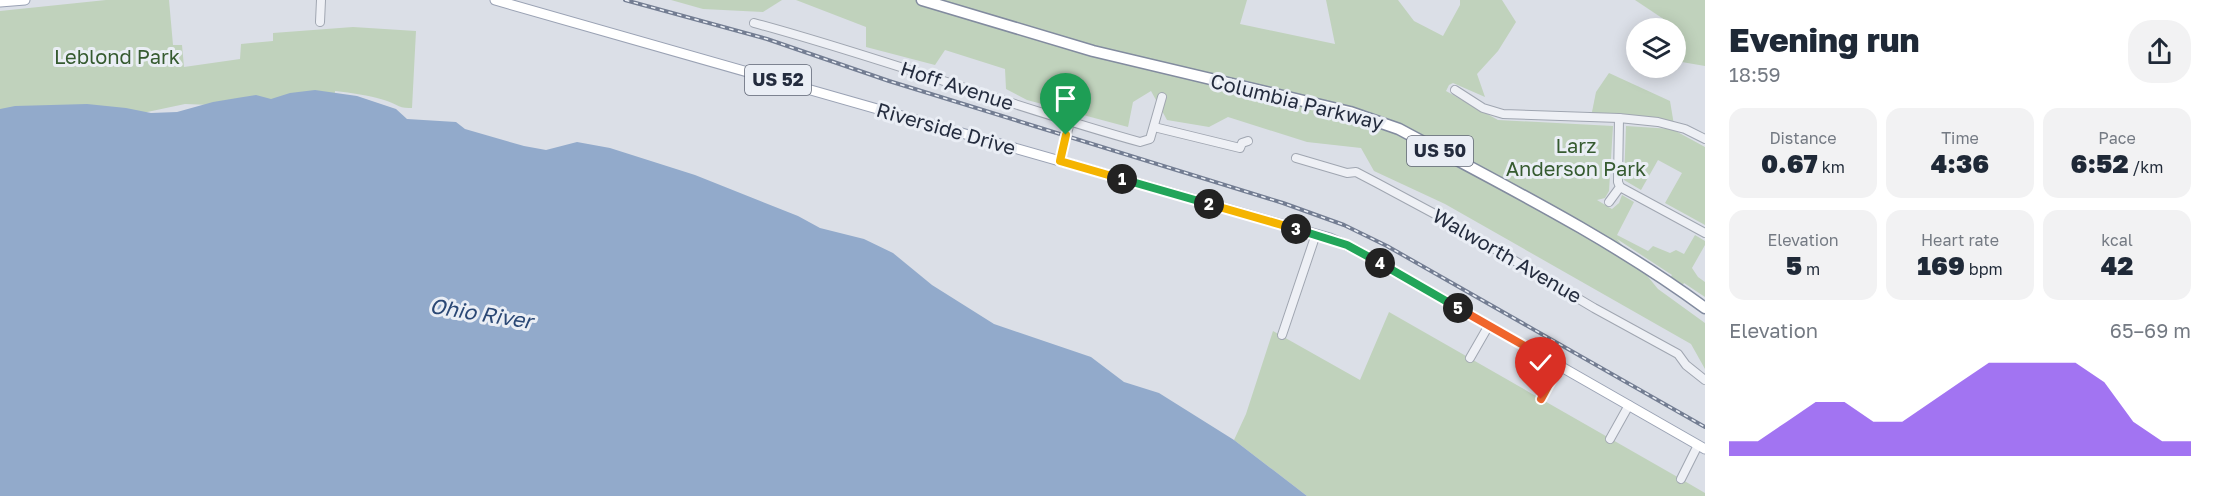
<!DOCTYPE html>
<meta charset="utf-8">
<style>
body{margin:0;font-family:"Golos Text",sans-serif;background:#f2f2f3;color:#1f2937;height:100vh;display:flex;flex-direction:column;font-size:22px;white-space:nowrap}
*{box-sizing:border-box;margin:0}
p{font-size:20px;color:#747a83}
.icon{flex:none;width:33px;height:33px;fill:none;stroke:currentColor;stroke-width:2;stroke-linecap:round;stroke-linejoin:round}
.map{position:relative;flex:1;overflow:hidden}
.side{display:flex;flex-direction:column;background:#fff;width:510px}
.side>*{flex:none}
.buttons{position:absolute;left:1626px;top:18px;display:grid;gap:12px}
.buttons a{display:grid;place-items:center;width:60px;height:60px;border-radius:50%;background:#fff;box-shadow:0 3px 15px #0003;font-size:30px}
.pin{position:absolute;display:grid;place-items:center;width:51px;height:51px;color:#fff;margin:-62px -26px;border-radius:50% 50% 50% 0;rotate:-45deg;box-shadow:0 0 6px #0007}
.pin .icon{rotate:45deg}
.km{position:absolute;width:30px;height:30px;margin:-15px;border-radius:50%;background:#222;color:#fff;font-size:16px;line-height:30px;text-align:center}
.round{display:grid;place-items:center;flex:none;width:63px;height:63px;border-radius:24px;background:#f2f2f3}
.overview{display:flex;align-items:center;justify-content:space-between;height:102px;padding:0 24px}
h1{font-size:33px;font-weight:800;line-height:45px}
.metrics{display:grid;grid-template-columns:repeat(3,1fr);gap:9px;height:102px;padding:6px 24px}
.metrics div{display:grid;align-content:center;border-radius:15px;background:#f2f2f3;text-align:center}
.metrics b{font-size:26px;font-weight:800}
.metrics small{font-size:16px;font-weight:400}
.metrics p{font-size:16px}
.chart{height:168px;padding:12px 24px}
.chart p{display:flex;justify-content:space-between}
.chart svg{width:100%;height:108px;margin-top:6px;fill:#7c3aed;opacity:.7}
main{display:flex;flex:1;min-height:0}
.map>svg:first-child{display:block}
.green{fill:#c0d2bc}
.water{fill:#92aacb}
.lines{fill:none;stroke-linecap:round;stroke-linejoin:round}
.minor-casing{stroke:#a0a6b1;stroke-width:10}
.major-casing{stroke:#9aa2b4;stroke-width:11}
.highway-casing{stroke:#828b9f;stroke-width:13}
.minor{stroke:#eef0f5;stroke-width:8}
.major{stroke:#fff;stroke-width:9}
.highway{stroke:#fff;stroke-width:10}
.rail-casing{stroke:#737d92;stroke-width:4}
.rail{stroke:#eaeef5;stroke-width:1.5;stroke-dasharray:4.5;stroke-linecap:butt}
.split-1-casing{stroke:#fff;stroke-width:12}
.split-2-casing{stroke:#fff;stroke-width:12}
.split-3-casing{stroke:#fff;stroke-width:12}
.split-4-casing{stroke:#fff;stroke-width:12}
.split-5-casing{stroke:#fff;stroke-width:12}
.split-6-casing{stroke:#fff;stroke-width:12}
.split-7-casing{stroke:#fff;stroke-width:12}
.split-1{stroke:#f5b400;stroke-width:8}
.split-2{stroke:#22a559;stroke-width:8}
.split-3{stroke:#f5b400;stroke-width:8}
.split-4{stroke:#22a559;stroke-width:8}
.split-5{stroke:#22a559;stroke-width:8}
.split-6{stroke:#f0652b;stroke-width:8}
.split-7{stroke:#f0652b;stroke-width:8}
.labels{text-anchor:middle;stroke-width:6;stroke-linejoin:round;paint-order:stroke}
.shield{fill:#eaeef5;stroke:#5f6675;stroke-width:1.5}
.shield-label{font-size:18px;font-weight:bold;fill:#242c3e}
.park-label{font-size:20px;fill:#365b30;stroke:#eaeef5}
.street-label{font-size:20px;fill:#242c3e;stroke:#eaeef5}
.water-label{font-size:21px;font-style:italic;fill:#2b4875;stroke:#eaeef5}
</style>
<main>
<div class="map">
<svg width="1705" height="496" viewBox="0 0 1705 496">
<rect width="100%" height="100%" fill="#dbdfe7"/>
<g class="green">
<path d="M106 0H169L173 45H182L184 67 240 59 241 44 273 41V33L353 27 416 31 412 108C398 109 396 103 384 100 368 95 352 93 335 91L334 110 185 104 133 115 0 118V11Z"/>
<path d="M671 0H782L763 12 703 9Z"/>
<path d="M796 0H1247L1240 24 1335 44 1326 0H1398L1414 21 1443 36 1460 5V0H1502L1516 22 1498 51 1477 74 1485 97 1453 83 1449 85 1446 91 1498 120 1613 126 1609 191 1605 198 1597 200 1612 209 1619 203 1622 195 1634 202 1617 235 1648 251 1653 246 1670 253 1676 250 1684 254 1695 235 1705 241V245L1692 268 1698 277 1705 282V297L1684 283 1682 286 1670 278 1672 275 1617 239 1658 289 1705 323V369L1691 344 1445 204 1374 171 1361 148 1307 142 1228 117 1209 127 1167 120 1151 91 1133 102 1128 127 1027 100 1006 89 1005 69 945 50 935 65 866 47V27Z"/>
<path d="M1635 0H1705V66L1676 61V28H1666L1665 20Z"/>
<path d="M1609 73 1670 101 1674 125 1591 117 1596 92Z"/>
<path d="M1626 126 1672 129 1705 147V225L1665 203 1682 173 1658 160 1641 190 1624 180Z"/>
<path d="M1389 312 1681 479 1705 493V496H1307L1234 440 1246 414 1273 331 1360 380Z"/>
</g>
<path class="water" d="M315 90 357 96 396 109 407 119 456 122 465 129 524 146 546 150 577 142 610 148 695 175 798 216 820 228 864 239 893 253 932 285 994 324 1091 357 1124 382 1159 393 1234 440 1307 496H0V109L15 106 87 104 126 108 151 113 177 112 213 102 237 98 256 95 271 99 290 93Z"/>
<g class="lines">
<g class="minor-casing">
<g id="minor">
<path d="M320 22 321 0"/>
<path d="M754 23C884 58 1010 106 1140 142L1150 139 1162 97"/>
<path d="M1455 90 1483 108 1503 114 1619 118 1658 122 1685 129 1705 139"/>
<path d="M1154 127 1240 148 1242 143 1248 141"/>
<path d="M1296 158 1347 173 1356 172 1377 183 1446 220 1594 308 1678 354 1686 365 1705 380"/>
<path d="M1060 161 1070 122"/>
<path d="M1620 187 1705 233"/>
<path d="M1609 202 1620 187 1618 182 1619 118"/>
<path d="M1282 335 1316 234"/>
<path d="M1470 358 1489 325"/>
<path d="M1541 399 1559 366"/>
<path d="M1610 439 1629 405"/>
<path d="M1681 479 1698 445"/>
</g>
</g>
<g class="major-casing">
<g id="major">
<path d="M495 0 1330 238 1357 250 1705 449"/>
<path d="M0 2 25 0"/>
</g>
</g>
<g class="highway-casing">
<path id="highway" d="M922 0 1093 51 1350 112 1399 129C1503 185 1610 238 1705 308"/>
</g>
<use href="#minor" class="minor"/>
<use href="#major" class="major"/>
<use href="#highway" class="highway"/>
<g class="rail-casing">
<path id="rail" d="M625 0 767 39 889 81 1283 203 1344 225 1387 246 1705 427"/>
</g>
<use href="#rail" class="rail"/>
</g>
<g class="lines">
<g class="split-1-casing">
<path id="split-1" d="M1066 135 1060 161 1122 179"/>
</g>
<g class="split-2-casing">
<path id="split-2" d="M1122 179 1209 204"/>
</g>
<g class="split-3-casing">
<path id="split-3" d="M1209 204 1296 229"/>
</g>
<g class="split-4-casing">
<path id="split-4" d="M1296 229 1347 245 1380 263"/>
</g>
<g class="split-5-casing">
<path id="split-5" d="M1380 263 1458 308"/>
</g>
<g class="split-6-casing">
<path id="split-6" d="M1458 308 1537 353"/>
</g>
<g class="split-7-casing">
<path id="split-7" d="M1537 353 1559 366 1541 399"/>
</g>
<use href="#split-1" class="split-1"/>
<use href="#split-2" class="split-2"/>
<use href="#split-3" class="split-3"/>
<use href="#split-4" class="split-4"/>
<use href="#split-5" class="split-5"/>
<use href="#split-6" class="split-6"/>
<use href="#split-7" class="split-7"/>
</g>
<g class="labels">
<g class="shield">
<rect x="745" y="65" width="66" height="30" rx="4.5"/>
<rect x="1407" y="136" width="66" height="30" rx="4.5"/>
</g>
<g class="shield-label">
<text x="778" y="86">US 52</text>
<text x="1440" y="157">US 50</text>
</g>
<g class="park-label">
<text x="117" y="64">Leblond Park</text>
<text x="1576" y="153">Larz<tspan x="1576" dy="23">Anderson Park</tspan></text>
</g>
<g class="street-label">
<text transform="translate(957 86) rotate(18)" y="7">Hoff Avenue</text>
<text transform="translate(1297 102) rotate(14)" y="7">Columbia Parkway</text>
<text transform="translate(946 129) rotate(16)" y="7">Riverside Drive</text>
<text transform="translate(1507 256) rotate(30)" y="7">Walworth Avenue</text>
</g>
<g class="water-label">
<text transform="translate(481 314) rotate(9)" y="7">Ohio River</text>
</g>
</g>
</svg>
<div class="buttons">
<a><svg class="icon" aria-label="layers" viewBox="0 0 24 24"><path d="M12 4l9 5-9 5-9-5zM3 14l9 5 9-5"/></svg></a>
</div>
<div class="pin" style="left:1066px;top:135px;background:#1e9e55"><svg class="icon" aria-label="arrive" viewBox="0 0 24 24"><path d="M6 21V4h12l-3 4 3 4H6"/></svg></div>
<div class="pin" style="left:1541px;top:399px;background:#d93025"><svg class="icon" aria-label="check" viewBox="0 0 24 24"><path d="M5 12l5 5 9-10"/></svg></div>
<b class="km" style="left:1122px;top:179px">1</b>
<b class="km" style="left:1209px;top:204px">2</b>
<b class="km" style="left:1296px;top:229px">3</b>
<b class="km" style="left:1380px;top:263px">4</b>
<b class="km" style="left:1458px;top:308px">5</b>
</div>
<section class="side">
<div class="overview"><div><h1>Evening run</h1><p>18:59</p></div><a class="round"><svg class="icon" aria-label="share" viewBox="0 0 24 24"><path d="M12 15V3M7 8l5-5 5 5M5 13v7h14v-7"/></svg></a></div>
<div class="metrics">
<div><p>Distance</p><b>0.67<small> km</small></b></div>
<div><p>Time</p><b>4:36</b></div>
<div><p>Pace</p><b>6:52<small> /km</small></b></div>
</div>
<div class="metrics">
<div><p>Elevation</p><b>5<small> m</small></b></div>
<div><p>Heart rate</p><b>169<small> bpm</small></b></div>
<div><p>kcal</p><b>42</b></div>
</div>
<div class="chart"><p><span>Elevation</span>65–69 m</p>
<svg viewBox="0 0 160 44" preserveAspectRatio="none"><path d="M0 44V38L10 38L20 30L30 22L40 22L50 30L60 30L70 22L80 14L90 6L100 6L110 6L120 6L130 14L140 30L150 38L160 38V44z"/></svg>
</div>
</section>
</main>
